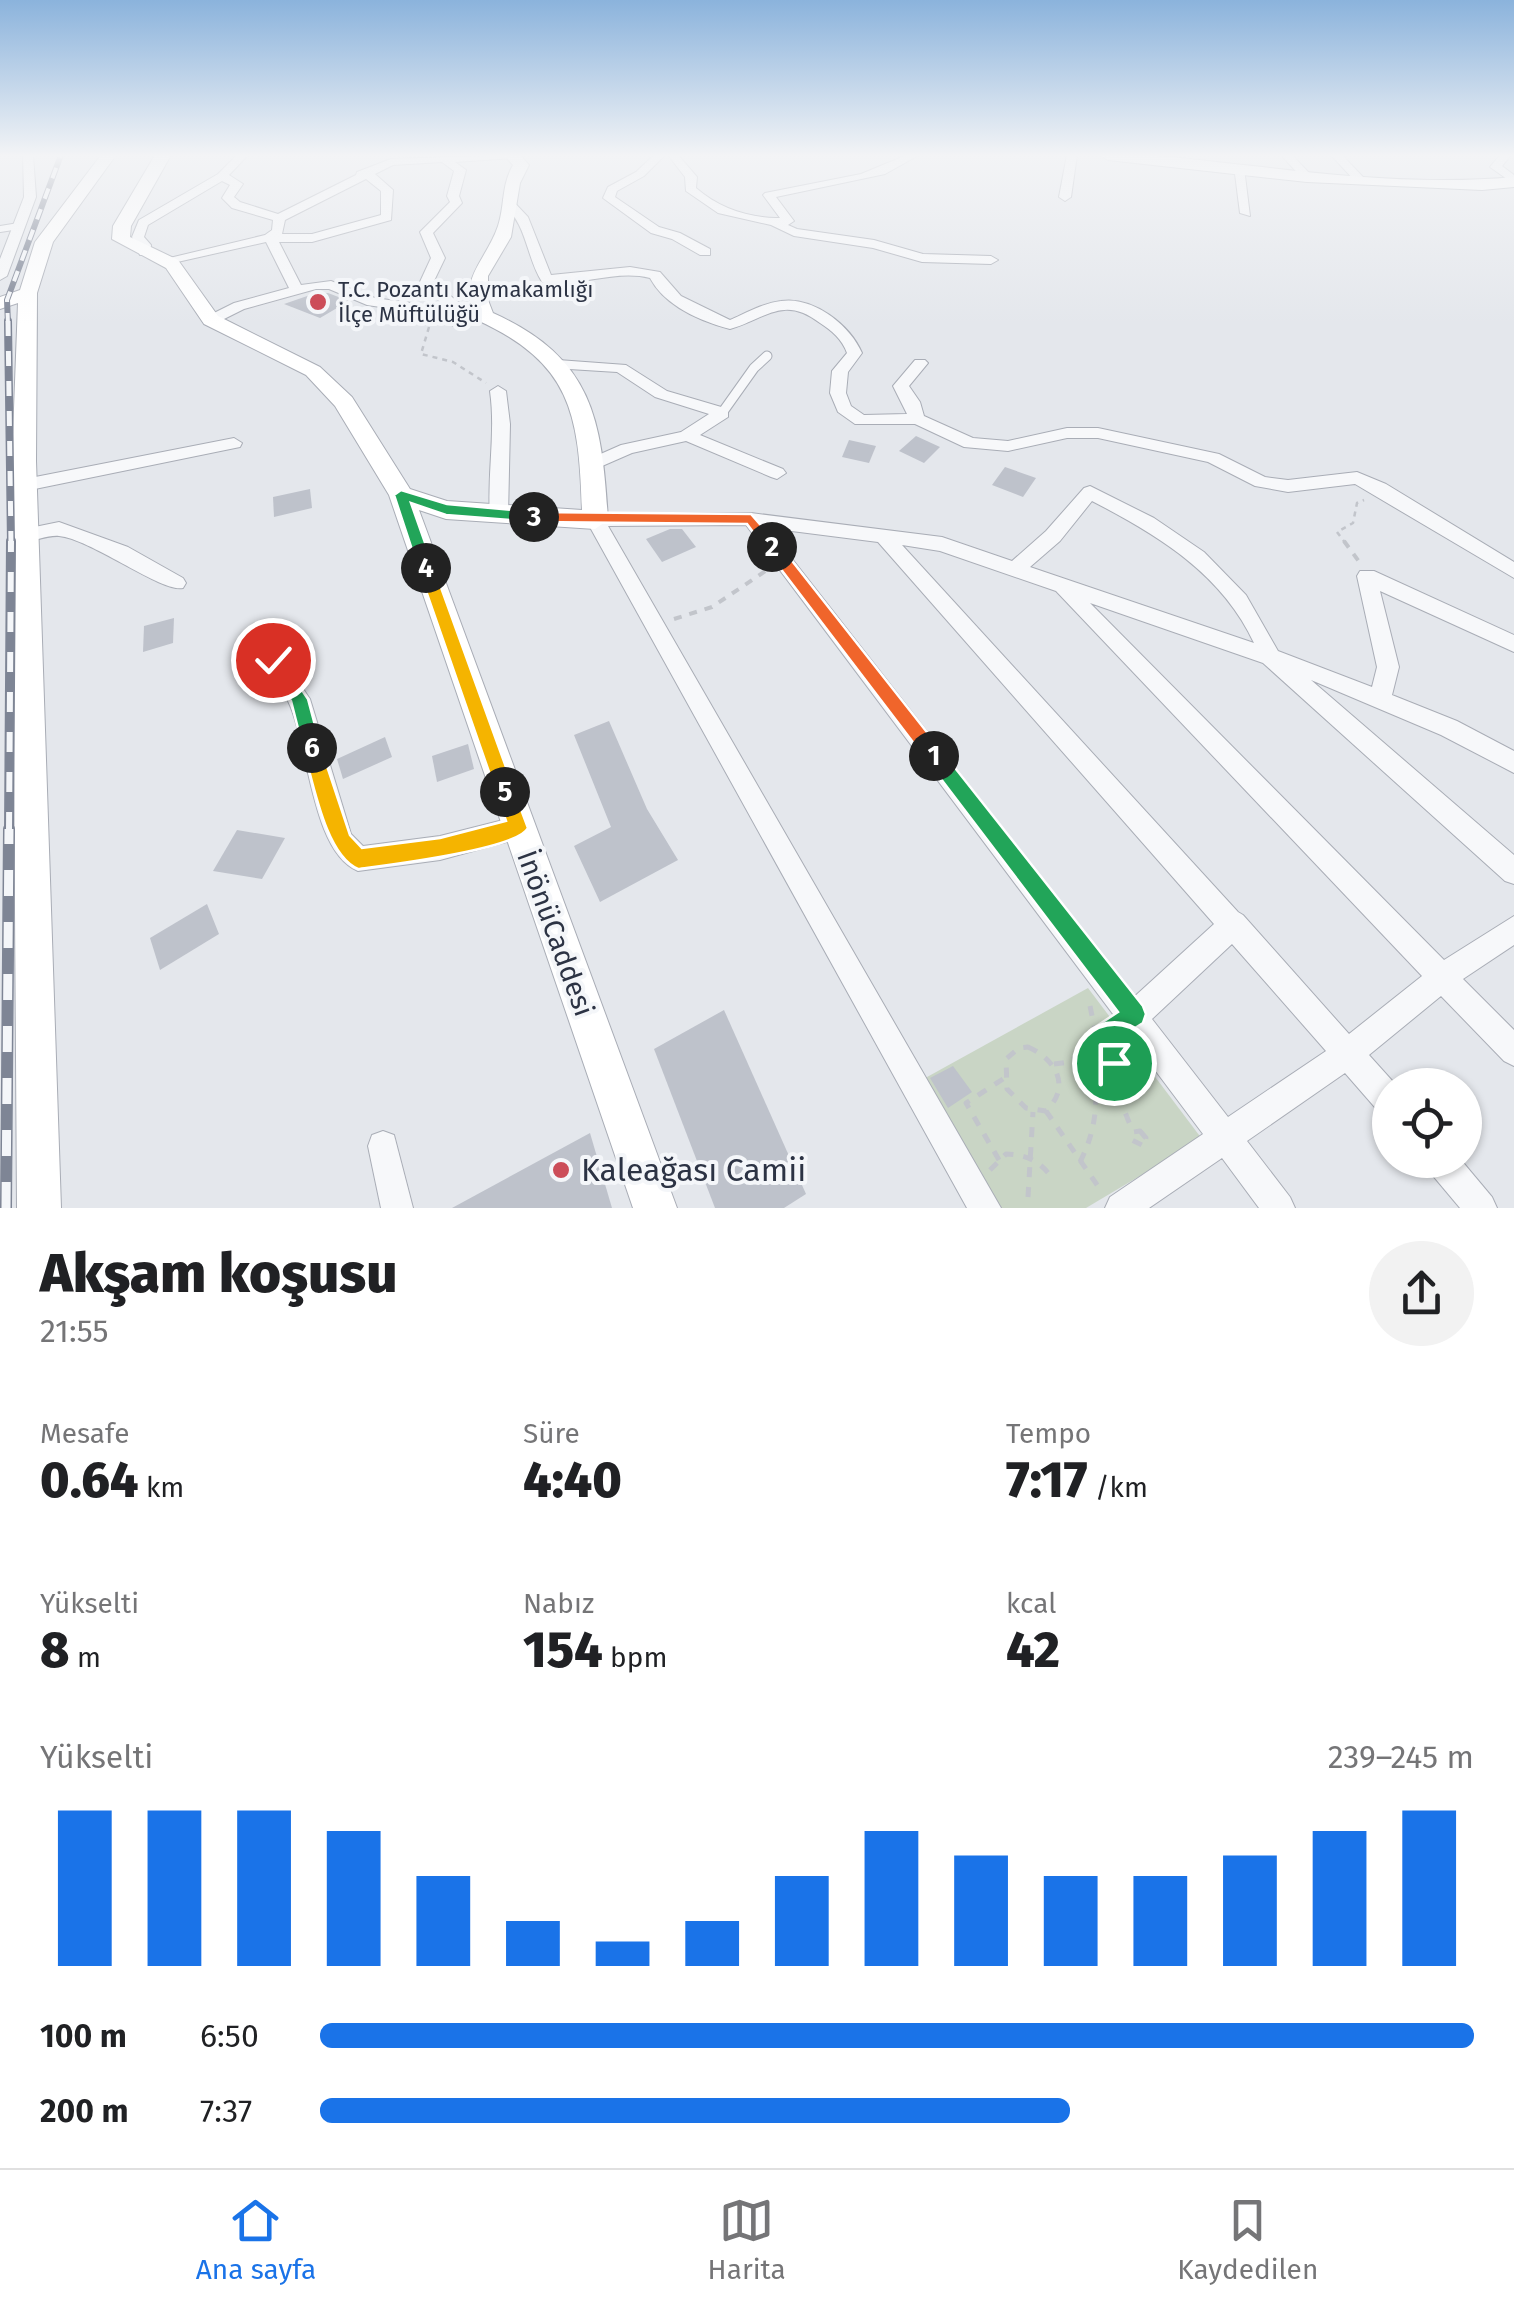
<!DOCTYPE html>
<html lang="tr">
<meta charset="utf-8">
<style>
body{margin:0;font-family:"Fira Sans",sans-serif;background:#f2f2f2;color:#202124;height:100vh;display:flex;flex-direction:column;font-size:38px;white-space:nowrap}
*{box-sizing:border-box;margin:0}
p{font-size:32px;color:#757577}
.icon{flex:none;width:55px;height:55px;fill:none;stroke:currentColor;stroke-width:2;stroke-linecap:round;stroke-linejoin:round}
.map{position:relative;height:1208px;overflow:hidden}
.drawer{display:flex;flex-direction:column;background:#fff;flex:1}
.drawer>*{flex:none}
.buttons{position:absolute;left:1372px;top:1068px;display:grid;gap:20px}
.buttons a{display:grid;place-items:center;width:110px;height:110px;border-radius:50%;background:#fff;box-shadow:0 2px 8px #0004;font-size:50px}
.pin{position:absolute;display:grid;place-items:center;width:85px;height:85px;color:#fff;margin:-42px;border:5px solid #fff;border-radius:50%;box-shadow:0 2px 10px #0007}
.km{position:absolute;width:50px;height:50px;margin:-25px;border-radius:50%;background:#222;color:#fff;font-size:28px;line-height:50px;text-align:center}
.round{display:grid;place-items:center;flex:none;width:105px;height:105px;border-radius:52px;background:#f2f2f2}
.headline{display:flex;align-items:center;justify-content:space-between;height:170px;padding:0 40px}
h1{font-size:55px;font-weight:800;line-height:75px}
.metrics{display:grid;grid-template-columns:repeat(3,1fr);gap:15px;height:170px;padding:10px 40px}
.metrics div{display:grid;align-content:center}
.metrics b{font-size:50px;font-weight:800}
.metrics small{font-size:28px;font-weight:400}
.metrics p{font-size:28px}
.chart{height:280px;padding:20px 40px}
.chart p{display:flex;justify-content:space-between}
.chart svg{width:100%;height:180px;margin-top:10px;stroke:#1a73e8;stroke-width:6}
ul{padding:0 40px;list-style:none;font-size:32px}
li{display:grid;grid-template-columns:160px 120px 1fr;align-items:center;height:75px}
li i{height:25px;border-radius:12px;background:#1a73e8}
.tab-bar{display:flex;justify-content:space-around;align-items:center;height:140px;border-top:2px solid #e0e0e0;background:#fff;font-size:28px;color:#757577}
.tab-bar a{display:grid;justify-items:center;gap:5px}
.tab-bar .selected{color:#1a73e8}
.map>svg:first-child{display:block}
.green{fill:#c9d5c5}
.building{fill:#bec2cb}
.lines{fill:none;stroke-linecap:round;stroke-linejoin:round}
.lane-far1-casing{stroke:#a9adb6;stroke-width:8}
.lane-casing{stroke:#a9adb6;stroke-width:11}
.street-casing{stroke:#a9adb6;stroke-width:2}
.secondary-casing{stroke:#a9adb6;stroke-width:2}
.path-far2{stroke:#c2c5cb;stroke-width:2.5;stroke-dasharray:5 5;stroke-linecap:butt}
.path-far1{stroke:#c2c5cb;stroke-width:4;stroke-dasharray:8 8;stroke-linecap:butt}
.path{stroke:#c2c5cb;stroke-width:5;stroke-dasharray:10 10;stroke-linecap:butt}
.lane-far1{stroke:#f7f8fa;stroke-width:6}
.lane{stroke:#f7f8fa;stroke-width:9}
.street{fill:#f7f8fa;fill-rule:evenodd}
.secondary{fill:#fff;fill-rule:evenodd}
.rail-far3-casing{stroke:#7e8595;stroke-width:6}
.rail-far2-casing{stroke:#7e8595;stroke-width:8}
.rail-far1-casing{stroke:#7e8595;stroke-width:10}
.rail-casing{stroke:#7e8595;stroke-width:12}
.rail-far3{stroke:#f4f6f9;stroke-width:4;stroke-dasharray:11;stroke-linecap:butt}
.rail-far2{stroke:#f4f6f9;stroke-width:5;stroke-dasharray:15;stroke-linecap:butt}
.rail-far1{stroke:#f4f6f9;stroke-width:6;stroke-dasharray:20;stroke-linecap:butt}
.rail{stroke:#f4f6f9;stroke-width:9;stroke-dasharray:26;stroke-linecap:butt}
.split-1{fill:#22a559;stroke:#fff;stroke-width:2.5}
.split-2{fill:#f0652b;stroke:#fff;stroke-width:2.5}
.split-3{fill:#f0652b;stroke:#fff;stroke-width:2.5}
.split-4{fill:#22a559;stroke:#fff;stroke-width:2.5}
.split-5{fill:#f5b400;stroke:#fff;stroke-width:2.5}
.split-6{fill:#f5b400;stroke:#fff;stroke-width:2.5}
.split-7{fill:#22a559;stroke:#fff;stroke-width:2.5}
.poi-dot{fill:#cc4d59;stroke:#f4f6f9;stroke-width:4}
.labels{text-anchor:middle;stroke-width:8;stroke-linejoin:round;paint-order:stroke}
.far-poi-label{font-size:22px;fill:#2c3344;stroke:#f4f6f9;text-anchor:start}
.street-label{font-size:28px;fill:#2c3344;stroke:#f4f6f9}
.near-poi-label{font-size:32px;fill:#2c3344;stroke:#f4f6f9;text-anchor:start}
</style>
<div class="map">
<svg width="1514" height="1208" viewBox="0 0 1514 1208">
<rect width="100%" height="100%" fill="#e4e7ec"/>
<path class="green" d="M1088 988 1202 1139 1086 1208H992L918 1082Z"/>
<g class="building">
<path d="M316 293H328L349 301 320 318 284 304Z"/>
<path d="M916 436 940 447 924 463 899 451Z"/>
<path d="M849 440 876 446 869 463 842 457Z"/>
<path d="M1005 467 1036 478 1023 497 992 485Z"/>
<path d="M310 489 312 508 274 517 273 497Z"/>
<path d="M670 529H682L696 547 662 562 646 539Z"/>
<path d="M174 618 173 643 143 652 144 626Z"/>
<path d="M609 721 647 809 678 860 600 902 574 846 611 827 574 735Z"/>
<path d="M385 737 392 757 343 779 337 759Z"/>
<path d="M468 744 474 769 437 782 432 756Z"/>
<path d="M237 830 285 838 262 879 213 871Z"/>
<path d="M207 904 219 934 160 970 150 938Z"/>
<path d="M724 1010 806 1194 784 1208H715L654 1049Z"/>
<path d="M953 1066 972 1092 948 1108 930 1078Z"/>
<path d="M590 1133 612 1208H452Z"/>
</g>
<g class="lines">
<g class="lane-far1-casing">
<path id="lane-far1" d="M0 229 19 226"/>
</g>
<g class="lane-casing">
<path id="lane" d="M722 413 754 368 767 356"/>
</g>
<g class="street-casing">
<g id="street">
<path d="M23 155H33L36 197 7 276 0 280V259L24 197Z"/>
<path d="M237 155H248L229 175 243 184 234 197 240 202 278 214 356 175 357 172 391 159 518 155 513 158 455 162 466 170 459 196 462 203 433 233 445 258 433 283 464 306 491 316 455 326 408 311 367 305 329 289H316L244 309 216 323H206V317L234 303 289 288 266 242 164 265 157 261 265 235 272 230 273 220 232 208 222 198 230 185 222 181 148 225 144 237 151 245 150 255H140L132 237 139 220 218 174ZM442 162 454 171 447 196 450 202 420 232 431 258 419 284 447 307 464 316 456 318 410 303 375 298 331 281 301 285 279 242H312L391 220 393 190 375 174 393 165ZM366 179 381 191V215L312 234H282L285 220Z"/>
<path d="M654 155H665L644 176 617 191 615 197 659 227 680 233 710 249V255H700L672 239 651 233 603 198 608 187 636 172Z"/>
<path d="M668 155H678L697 177 696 188C719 208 746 217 776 218H780L763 195 765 193 861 174 907 155H919L885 174 776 197 794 221 788 225 797 229 874 240 923 254 991 256 998 260 991 264 922 262 873 248 794 236 771 225 718 213 686 191 685 177Z"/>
<path d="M1067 155H1077L1071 197 1065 201 1059 197Z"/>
<path d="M1281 155H1292L1311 175V179H1303Z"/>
<path d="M1331 155H1342L1363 177V181H1355Z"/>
<path d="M1500 155H1511L1502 166 1514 175V184L1490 167Z"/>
<path d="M1234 166 1244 168 1250 216 1240 213Z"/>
<path d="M503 199H511L528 217 551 275 630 267 660 272 681 296 730 320C746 313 763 303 781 301 813 296 850 325 862 353L848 372 846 393 851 406 864 415 907 414 893 386 915 360H925L928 363 909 386 920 402 924 416 973 438 1008 441 1067 428H1098L1219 454 1265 477 1288 480 1357 472 1386 484 1514 562V578L1355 484 1288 492 1255 486 1208 462 1098 438H1067L1008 451 964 447 915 424H855L838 412 830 393 832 371 847 353C842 339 832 331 820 323 784 295 767 318 730 329 700 321 665 306 650 278 614 269 578 288 542 282 526 257 527 223 503 205Z"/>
<path d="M558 360 626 365 667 391 728 409V417L700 435 783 469 786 473 777 479 771 477 686 441 632 453 593 470 587 468 584 464 587 460 621 445 681 432 709 414 655 397 617 372 553 368 550 365Z"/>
<path d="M498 386 506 391 510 424 508 516 499 522 490 516C487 474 496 433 490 391Z"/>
<path d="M234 438 242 443 240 447 25 491 16 485 25 479Z"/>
<path d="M1090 486 1154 518 1204 552 1246 595 1278 651 1372 687 1377 667 1357 576 1360 571H1374L1514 635V652L1380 591 1399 667 1392 695 1457 721 1514 751V773L1441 735 1311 680 1514 855V884L1505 881 1263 663 1090 603 1444 960 1514 916V945L1463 979 1514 1030V1066L1504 1061 1441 996 1369 1055 1396 1085H1390V1116L1379 1112 1345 1073 1247 1141 1290 1197 1295 1208H1259L1222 1158 1149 1208H1105L1110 1197 1203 1134 746 525 608 526 1001 1208H967L586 520 595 514 751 513 942 537 1012 561 1046 531 1084 488ZM1092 501C1158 535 1222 574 1254 643L1030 567 1060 541ZM768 528 878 542 1214 924 1134 997ZM902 545 940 551 1056 591 1422 976 1349 1034 1243 915 1238 912ZM1232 944 1326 1051 1228 1117 1152 1019Z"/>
<path d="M59 522 128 547 183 578 186 583 183 588C162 593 91 539 59 536 49 535 36 540 27 542L18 535 20 530Z"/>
<path d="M273 652 280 655 310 699 351 834 363 846 440 836 519 816 528 820 531 828 528 836 440 860 358 871C311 852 309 744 288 701 281 687 270 675 262 661L266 655Z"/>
<path d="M383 1131 394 1135 413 1208H381L368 1146 372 1135Z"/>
<path d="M1424 1160H1461L1492 1197 1497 1208H1460L1429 1171Z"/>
</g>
</g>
<g class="secondary-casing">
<g id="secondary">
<path d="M101 155H116L53 242 37 293 36 461 61 1208H17L12 461 18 303 0 309V297L20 290 35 242Z"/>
<path d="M155 155H171L131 226 130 237 178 260 218 316 320 367 352 397 410 489 447 501 582 510C579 413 571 363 477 320 455 280 486 262 498 226 505 205 501 186 513 165L504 155H520L529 165 520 183 511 237 488 276V300L493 313C593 358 602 419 608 520L595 529 446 519 419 510 677 1208H633L389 495 335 406 306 375 204 324 166 268 112 239 113 226Z"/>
<path d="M1100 155C1151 152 1203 161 1253 166 1338 176 1429 185 1514 177V187L1482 190 1307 182 1108 160Z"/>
</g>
</g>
<g class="path-far2">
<path d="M429 327 421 354 453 362 486 383"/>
<path d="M1346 544 1337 532 1353 523 1357 503 1364 500"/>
</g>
<g class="path-far1">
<path d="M1344 541 1360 563"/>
<path d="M674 619 712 607 770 568"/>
</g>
<g class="path">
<path d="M1090 1006 1097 1040 1114 1028"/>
<path d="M1028 1047C1057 1060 1071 1087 1046 1111L1026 1108 1007 1089 1006 1059 1019 1048Z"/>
<path d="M1054 1064 1070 1062 1097 1040 1114 1063 1141 1074"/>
<path d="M1100 1090 1141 1095"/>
<path d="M1118 1095 1133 1132"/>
<path d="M1046 1111 1102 1192"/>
<path d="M1140 1131 1146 1138 1144 1146 1132 1140 1133 1132Z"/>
<path d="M999 1160 966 1103 1003 1079"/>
<path d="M1080 1162C1100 1123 1099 1087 1088 1045"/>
<path d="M990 1170 1006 1154C1028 1155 1040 1161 1053 1179"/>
<path d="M1028 1197 1033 1112"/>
</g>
<use href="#lane-far1" class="lane-far1"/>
<use href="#lane" class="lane"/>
<use href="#street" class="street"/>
<use href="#secondary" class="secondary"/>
<g class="rail-far3-casing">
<path id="rail-far3" d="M8 324 7 300 61 155"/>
</g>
<g class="rail-far2-casing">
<path id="rail-far2" d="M8 321 11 544"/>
</g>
<g class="rail-far1-casing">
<path id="rail-far1" d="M9 832 11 541"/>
</g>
<g class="rail-casing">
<path id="rail" d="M6 1208 9 829"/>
</g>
<use href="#rail-far3" class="rail-far3"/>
<use href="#rail-far2" class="rail-far2"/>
<use href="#rail-far1" class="rail-far1"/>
<use href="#rail" class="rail"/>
</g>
<linearGradient id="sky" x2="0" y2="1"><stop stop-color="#8bb3dc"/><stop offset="0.48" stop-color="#f3f4f6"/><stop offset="1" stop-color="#f3f4f6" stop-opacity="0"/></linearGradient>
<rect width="1514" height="324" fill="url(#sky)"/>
<path class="split-1" d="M934 748 941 750 1143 1006 1146 1014 1143 1023 1113 1042 1126 1063 1122 1071 1114 1075 1105 1071 1086 1040 1089 1031 1118 1012 928 762V750Z"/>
<path class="split-2" d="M772 541 778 543 941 750V762H928L767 551V543Z"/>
<path class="split-3" d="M534 512 751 514 780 547 778 551H767L747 524 534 522 526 517Z"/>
<path class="split-4" d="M401 490 447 504 534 512 541 517 534 522 446 515 411 503 434 568 426 574 418 568 394 495Z"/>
<path class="split-5" d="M426 562 434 568 515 792 505 800 496 792 418 568Z"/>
<path class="split-6" d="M312 740 321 748 350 835 362 848 440 838 506 821 496 792 505 783 512 785 528 828C517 850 387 865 358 869 325 855 313 781 303 748Z"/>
<path class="split-7" d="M273 654 279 656 308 699 321 748 319 753 312 756 303 748 291 701 265 660Z"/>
<g class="poi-dot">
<circle cx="318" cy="302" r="10"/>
<circle cx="561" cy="1170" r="10"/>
</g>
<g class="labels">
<g class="far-poi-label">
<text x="338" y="297">T.C. Pozantı Kaymakamlığı<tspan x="338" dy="25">İlçe Müftülüğü</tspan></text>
</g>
<g class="street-label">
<text transform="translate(556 933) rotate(70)" y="10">İnönüCaddesi</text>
</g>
<g class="near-poi-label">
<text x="581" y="1181">Kaleağası Camii</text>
</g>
</g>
</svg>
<div class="buttons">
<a><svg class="icon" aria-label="locate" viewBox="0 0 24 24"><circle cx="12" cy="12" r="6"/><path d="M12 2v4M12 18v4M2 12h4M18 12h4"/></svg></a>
</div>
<div class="pin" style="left:1114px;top:1063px;background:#1e9e55"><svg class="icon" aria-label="arrive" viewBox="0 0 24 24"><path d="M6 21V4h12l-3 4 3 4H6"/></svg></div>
<div class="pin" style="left:273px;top:660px;background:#d93025"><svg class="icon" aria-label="check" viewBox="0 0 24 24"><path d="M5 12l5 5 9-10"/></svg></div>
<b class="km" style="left:934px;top:756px">1</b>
<b class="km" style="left:772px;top:547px">2</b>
<b class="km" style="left:534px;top:517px">3</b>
<b class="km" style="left:426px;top:568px">4</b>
<b class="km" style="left:505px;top:792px">5</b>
<b class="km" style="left:312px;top:748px">6</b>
</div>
<section class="drawer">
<div class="headline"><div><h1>Akşam koşusu</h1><p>21:55</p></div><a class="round"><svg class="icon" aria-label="share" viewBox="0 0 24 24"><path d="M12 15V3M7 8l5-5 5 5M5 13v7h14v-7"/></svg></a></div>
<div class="metrics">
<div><p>Mesafe</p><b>0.64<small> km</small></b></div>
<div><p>Süre</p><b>4:40</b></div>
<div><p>Tempo</p><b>7:17<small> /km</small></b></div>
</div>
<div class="metrics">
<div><p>Yükselti</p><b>8<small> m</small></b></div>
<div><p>Nabız</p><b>154<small> bpm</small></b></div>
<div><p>kcal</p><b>42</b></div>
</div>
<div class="chart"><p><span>Yükselti</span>239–245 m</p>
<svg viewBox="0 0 160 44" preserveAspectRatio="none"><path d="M5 44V6M15 44V6M25 44V6M35 44V11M45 44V22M55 44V33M65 44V38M75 44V33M85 44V22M95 44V11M105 44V17M115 44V22M125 44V22M135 44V17M145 44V11M155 44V6"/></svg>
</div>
<ul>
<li><b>100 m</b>6:50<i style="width:100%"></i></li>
<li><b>200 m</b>7:37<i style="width:65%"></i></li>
</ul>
</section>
<nav class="tab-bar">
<a class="selected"><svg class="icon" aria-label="home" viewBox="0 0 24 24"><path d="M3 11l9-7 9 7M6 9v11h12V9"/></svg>Ana sayfa</a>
<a><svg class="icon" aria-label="map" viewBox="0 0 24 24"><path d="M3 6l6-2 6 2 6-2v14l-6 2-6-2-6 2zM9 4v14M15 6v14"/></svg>Harita</a>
<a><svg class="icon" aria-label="saved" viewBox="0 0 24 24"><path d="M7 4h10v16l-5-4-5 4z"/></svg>Kaydedilen</a>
</nav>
